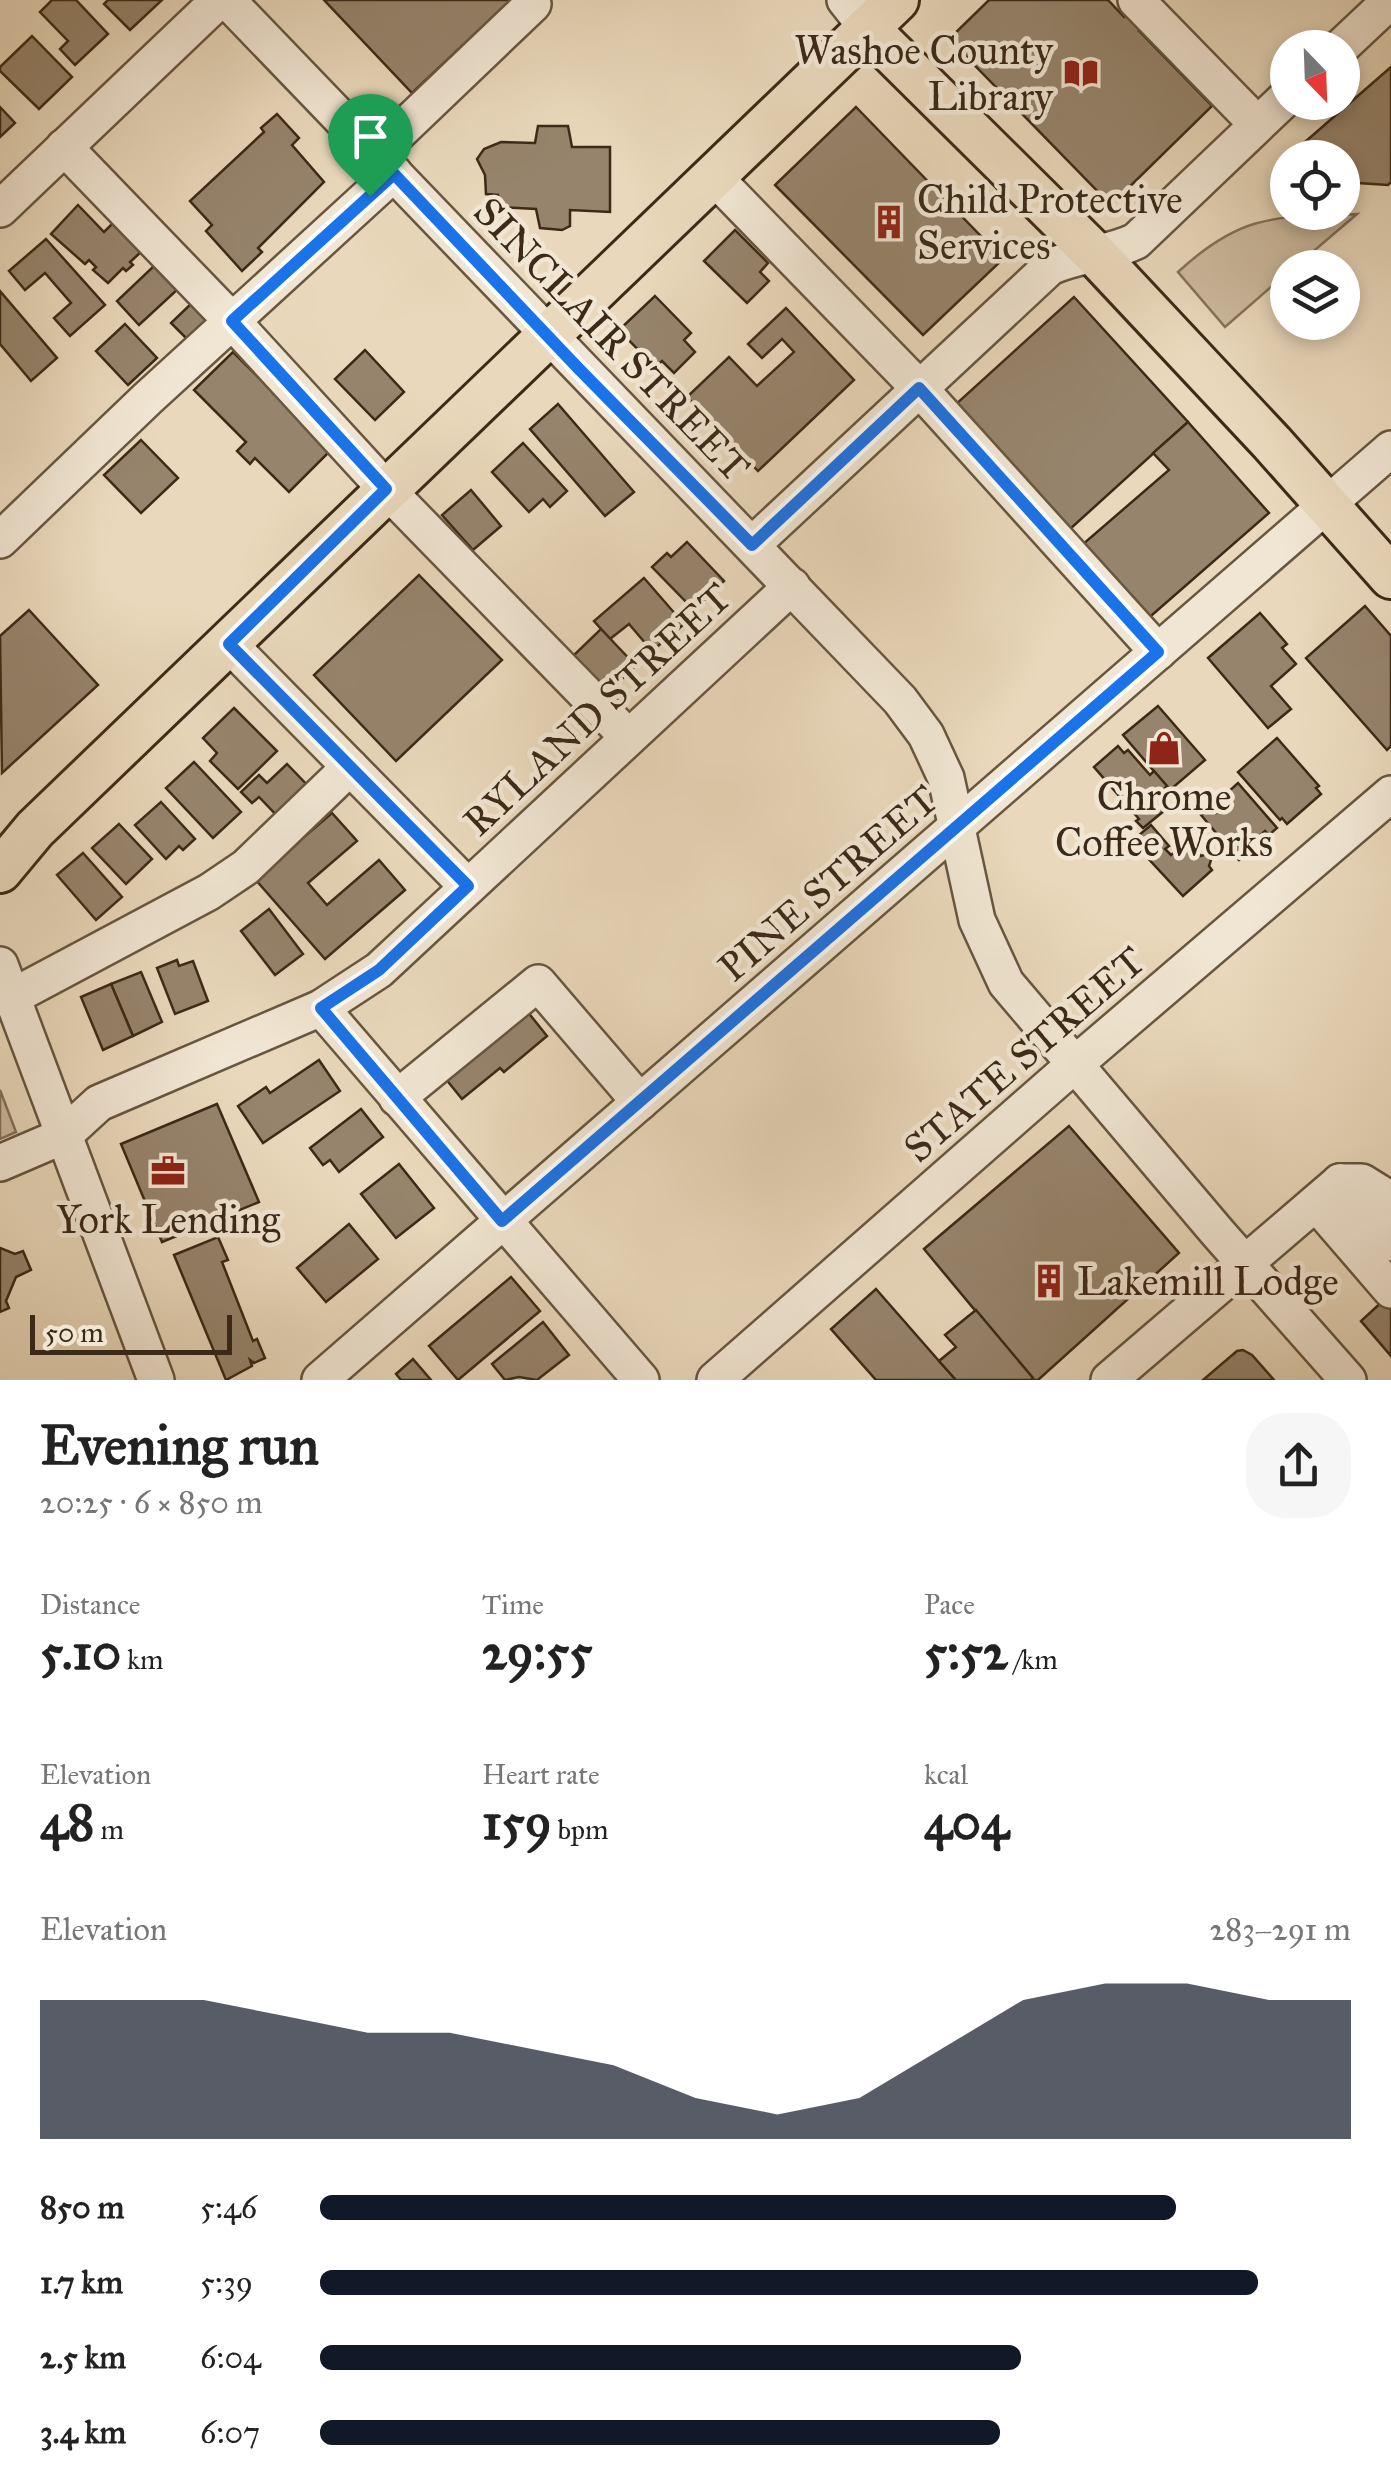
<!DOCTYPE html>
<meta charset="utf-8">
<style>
body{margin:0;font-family:"IM FELL Great Primer",serif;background:#f6f6f6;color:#222;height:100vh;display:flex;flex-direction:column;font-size:38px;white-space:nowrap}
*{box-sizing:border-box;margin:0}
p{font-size:32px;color:#767676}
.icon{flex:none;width:55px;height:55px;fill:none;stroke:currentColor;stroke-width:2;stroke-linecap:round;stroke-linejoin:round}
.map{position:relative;height:1380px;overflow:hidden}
.details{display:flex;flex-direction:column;background:#fff;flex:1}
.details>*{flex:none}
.needle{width:65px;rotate:157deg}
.buttons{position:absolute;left:1270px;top:30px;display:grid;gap:20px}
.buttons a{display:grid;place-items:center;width:90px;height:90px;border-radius:50%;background:#fff;box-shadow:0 5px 15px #0003;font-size:50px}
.scale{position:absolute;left:30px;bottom:25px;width:202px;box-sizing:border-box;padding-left:10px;border:5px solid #3c2a17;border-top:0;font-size:28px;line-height:35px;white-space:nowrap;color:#3c2a17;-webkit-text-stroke:8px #f1e6d3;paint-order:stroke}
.pin{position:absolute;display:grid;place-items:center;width:85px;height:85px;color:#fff;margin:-102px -42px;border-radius:50% 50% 50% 0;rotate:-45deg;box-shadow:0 0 10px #0007}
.pin .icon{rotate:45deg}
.round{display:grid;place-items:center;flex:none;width:105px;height:105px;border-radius:40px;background:#f6f6f6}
.summary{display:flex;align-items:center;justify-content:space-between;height:170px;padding:0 40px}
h1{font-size:55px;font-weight:700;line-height:75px}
.metrics{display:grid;grid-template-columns:repeat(3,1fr);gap:15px;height:170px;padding:10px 40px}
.metrics div{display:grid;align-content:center}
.metrics b{font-size:50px;font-weight:700}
.metrics small{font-size:28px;font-weight:400}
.metrics p{font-size:28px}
.chart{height:280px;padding:20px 40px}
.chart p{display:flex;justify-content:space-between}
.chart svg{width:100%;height:180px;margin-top:10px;fill:#111827;opacity:.7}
ul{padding:0 40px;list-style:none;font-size:32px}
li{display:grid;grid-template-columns:160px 120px 1fr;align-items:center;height:75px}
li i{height:25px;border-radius:12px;background:#111827}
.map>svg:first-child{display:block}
.green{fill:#ccba9f;stroke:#84725b;stroke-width:2.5}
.building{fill:#96846c;stroke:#3c2a17;stroke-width:2.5}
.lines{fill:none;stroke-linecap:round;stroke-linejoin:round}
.minor-casing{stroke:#675640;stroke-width:40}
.major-casing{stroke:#3c2a17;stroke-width:48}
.minor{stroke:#f1e6d3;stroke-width:35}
.major{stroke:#e9d8bb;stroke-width:42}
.route-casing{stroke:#fff;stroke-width:20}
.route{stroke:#1a73e8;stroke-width:12}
.labels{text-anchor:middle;stroke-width:9;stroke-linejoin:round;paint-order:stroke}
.poi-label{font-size:40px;fill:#3c2a17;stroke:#f1e6d3;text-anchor:start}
.street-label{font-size:40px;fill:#3c2a17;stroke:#f1e6d3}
</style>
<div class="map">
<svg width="1391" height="1380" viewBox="0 0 1391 1380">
<rect width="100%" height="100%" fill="#e9d8bb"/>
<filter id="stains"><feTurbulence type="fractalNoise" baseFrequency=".002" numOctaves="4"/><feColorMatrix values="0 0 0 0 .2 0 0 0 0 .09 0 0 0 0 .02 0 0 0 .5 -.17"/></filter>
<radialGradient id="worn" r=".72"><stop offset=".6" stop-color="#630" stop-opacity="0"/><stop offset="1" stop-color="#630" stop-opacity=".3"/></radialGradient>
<g class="green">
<path d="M1357 214 1295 267 1288 268 1287 273 1225 327 1178 272C1242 213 1276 217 1357 214Z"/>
<path d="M0 1090 16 1132 0 1139Z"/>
</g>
<g class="building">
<path d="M52 0H76L108 34 75 65 60 49 68 41 40 12Z"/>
<path d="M108 0H162L130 30 104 4Z"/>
<path d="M324 0H511L412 93Z"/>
<path d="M989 0H1108L1124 17 1128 13 1143 28 1139 31 1212 106 1111 205 949 39Z"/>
<path d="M32 36 72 77 39 109 0 71V67Z"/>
<path d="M1391 67V182L1388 185 1342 182V158H1304L1297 149Z"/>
<path d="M0 107 15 123 0 137Z"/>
<path d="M856 107 1003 259 923 335 775 185Z"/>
<path d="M277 114 299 138 292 145 324 182 258 248 262 252 242 271 206 231 212 225 190 201 264 132 261 128Z"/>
<path d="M538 126H568L572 147H610V212L570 210V226L562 230 540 228 536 209 499 207 498 195 486 194 485 175 477 159 484 149 501 142 535 143Z"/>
<path d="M78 205 104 232 113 223 141 252 130 262 133 265 126 271 123 268 108 283 93 270 96 267 89 260 85 264 51 234Z"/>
<path d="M735 230 768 263 760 272 769 281 747 303 704 261Z"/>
<path d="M46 239 105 305 70 336 54 318 71 303 45 273 25 290 9 271Z"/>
<path d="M155 265 178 289 139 325 117 301Z"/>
<path d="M0 291 57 358 31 381 0 344Z"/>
<path d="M655 296 691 333 684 340 695 352 674 373 662 361 655 367 619 330Z"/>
<path d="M1074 297 1188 422 1059 539 944 415Z"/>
<path d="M195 300 214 320 190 342 171 323Z"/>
<path d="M786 308 854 380 758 471 687 397 729 357 757 386 794 352 782 339 762 358 748 344Z"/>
<path d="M125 324 157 358 128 385 96 351Z"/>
<path d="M365 350 404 392 375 420 335 379Z"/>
<path d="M233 352 331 450 289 492 255 458 250 464 237 451 246 442 194 390Z"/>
<path d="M558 404 634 492 605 516 530 429Z"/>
<path d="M1188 422 1269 513 1144 622 1075 551 1169 470 1153 453Z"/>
<path d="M141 440 178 478 141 513 104 475Z"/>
<path d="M523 443 567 491 550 507 543 499 529 512 492 472Z"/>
<path d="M471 490 501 526 473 550 442 515Z"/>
<path d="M687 542 724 581 694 610 652 567 667 553 671 557Z"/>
<path d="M419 575 502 660 396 761 314 675Z"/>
<path d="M644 578 684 624 652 651 629 624 610 639 594 621Z"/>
<path d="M1365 606 1391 636V746L1387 750 1306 658Z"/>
<path d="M29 610 98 685 2 773 0 636Z"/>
<path d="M1260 613 1287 644 1282 648 1296 664 1271 686 1291 709 1268 728 1208 658Z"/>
<path d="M601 629 636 666 608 692 574 655Z"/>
<path d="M1158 706 1205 760 1170 790 1123 735Z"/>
<path d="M234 708 277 751 238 789 210 761 217 753 203 738Z"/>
<path d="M1277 738 1319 786 1316 788 1321 794 1287 824 1282 818 1280 820 1238 772Z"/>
<path d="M1118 746 1124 753 1128 750 1150 775 1154 771 1167 786 1159 794 1170 806 1143 828 1136 821 1139 819 1094 767Z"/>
<path d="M194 762 241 812 213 838 166 788Z"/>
<path d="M287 764 313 791 282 821 259 797 252 803 241 792 259 775 267 783Z"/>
<path d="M1238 783 1277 828 1269 835 1265 831 1245 849 1248 853 1239 860 1201 815 1211 807 1216 813 1233 798 1228 792Z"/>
<path d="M161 802 195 839 183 850 179 846 166 859 135 825Z"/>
<path d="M332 813 357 841 308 883 327 905 379 860 405 890 325 959 255 879Z"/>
<path d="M119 824 152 859 126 884 92 848Z"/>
<path d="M1151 825 1169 846 1165 849 1171 855 1188 841 1201 856 1207 854 1211 860 1209 866 1212 870 1183 896 1132 841Z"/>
<path d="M83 853 122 897 96 920 57 875Z"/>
<path d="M269 909 303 954 275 975 241 931Z"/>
<path d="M177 960 179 966 193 961 208 1001 175 1014 157 968Z"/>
<path d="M141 972 162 1022 133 1036 111 984Z"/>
<path d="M111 984 133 1036 103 1050 81 997Z"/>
<path d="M527 1011 547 1036 504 1072 500 1068 462 1099 441 1073Z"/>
<path d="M319 1060 340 1091 263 1143 238 1106 266 1087 270 1093Z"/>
<path d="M217 1104 259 1202 162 1242 121 1144Z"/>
<path d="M361 1109 383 1137 339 1172 330 1160 323 1165 310 1148Z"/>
<path d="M1069 1126 1179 1253 1038 1380H1033L924 1249Z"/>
<path d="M399 1164 434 1208 396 1238 361 1194Z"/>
<path d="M349 1224 378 1259 326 1302 297 1268Z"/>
<path d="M218 1237 228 1260 222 1262 253 1341 257 1339 265 1358 254 1363 250 1360 252 1366 226 1380 174 1255Z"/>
<path d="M0 1248 15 1254 23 1251 31 1270 16 1277 6 1301 9 1308 0 1312Z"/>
<path d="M511 1277 540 1311 458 1380 429 1346Z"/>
<path d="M876 1289 939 1361 956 1380H876L831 1329Z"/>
<path d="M1385 1299 1391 1301V1356L1361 1321Z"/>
<path d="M976 1310 1033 1378 1031 1380H956L939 1361 956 1347 945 1335Z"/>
<path d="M543 1322 569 1355 537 1380 519 1377 505 1380 492 1364Z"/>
<path d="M1243 1350 1252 1355 1274 1380H1203L1237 1351Z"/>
<path d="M413 1359 431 1380H401L396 1374Z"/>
</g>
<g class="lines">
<g class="minor-casing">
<g id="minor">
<path d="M227 0 900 700 926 735 946 778 977 920 1006 983 1218 1233 1348 1380"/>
<path d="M845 0 867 28"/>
<path d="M1136 0 1257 124"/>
<path d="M1340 48 1391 0"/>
<path d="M64 147 232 321 386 489 628 737"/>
<path d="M376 154 533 4"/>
<path d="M713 176 919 388 1158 652"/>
<path d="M0 209 219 0"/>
<path d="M0 540 147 399 394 173"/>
<path d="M752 545 1050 267C1078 254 1108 255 1136 241L1288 96"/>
<path d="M229 644 468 887"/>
<path d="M0 965 156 1380"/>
<path d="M12 997 209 892 246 867 350 767"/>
<path d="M321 1008 641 1380"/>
<path d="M397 1098 538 983 640 1102"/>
<path d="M0 1163 63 1136 99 1103 321 1008 379 970 792 586"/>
<path d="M1340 1182 1391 1243"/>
<path d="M1340 1182H1362L1391 1200"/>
<path d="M1316 1203 1391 1290"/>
<path d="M320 1380 1391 449"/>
<path d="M715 1380 1074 1065 1391 794"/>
<path d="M1109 1380 1340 1182"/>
</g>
</g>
<g class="major-casing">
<g id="major">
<path d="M867 28 1095 254 1272 443 1391 577"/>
<path d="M0 871 35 829 897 0"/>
</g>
</g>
<use href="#minor" class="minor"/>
<use href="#major" class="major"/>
</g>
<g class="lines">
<g class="route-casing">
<path id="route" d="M394 174 578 368 752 545 919 388 1158 652 502 1221 321 1008 379 970 468 886 229 644 386 489 232 321Z"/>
</g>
<use href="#route" class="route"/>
</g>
<defs>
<g id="library-bare" transform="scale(2.7)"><path d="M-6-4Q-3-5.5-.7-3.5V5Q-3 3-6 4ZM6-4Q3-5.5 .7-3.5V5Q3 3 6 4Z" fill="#8f2418" stroke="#f1e6d3" stroke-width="2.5" paint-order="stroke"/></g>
<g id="building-bare" transform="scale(2.7)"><path d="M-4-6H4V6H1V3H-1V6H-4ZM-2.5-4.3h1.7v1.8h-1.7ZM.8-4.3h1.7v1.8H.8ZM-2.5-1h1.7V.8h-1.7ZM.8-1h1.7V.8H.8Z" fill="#8f2418" stroke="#f1e6d3" stroke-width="2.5" paint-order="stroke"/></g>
<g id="shop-bare" transform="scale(2.7)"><path d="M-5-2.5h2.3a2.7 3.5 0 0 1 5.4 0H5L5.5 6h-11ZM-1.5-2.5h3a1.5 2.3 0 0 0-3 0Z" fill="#8f2418" stroke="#f1e6d3" stroke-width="2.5" paint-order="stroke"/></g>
<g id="office-bare" transform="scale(2.7)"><path d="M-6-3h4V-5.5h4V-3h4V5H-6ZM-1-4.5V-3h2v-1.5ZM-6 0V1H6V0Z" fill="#8f2418" stroke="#f1e6d3" stroke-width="2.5" paint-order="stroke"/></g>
</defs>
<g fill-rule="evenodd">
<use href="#library-bare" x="1081" y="73"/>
<use href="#building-bare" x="889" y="222"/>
<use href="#shop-bare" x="1164" y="748"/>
<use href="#office-bare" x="168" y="1171"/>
<use href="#building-bare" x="1049" y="1281"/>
</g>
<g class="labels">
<g class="poi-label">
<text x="1053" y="64" text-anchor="end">Washoe County<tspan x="1053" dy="46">Library</tspan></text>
<text x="917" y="213">Child Protective<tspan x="917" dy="46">Services</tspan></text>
<text x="1164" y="810" text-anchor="middle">Chrome<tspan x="1164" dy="46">Coffee Works</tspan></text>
<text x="168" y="1233" text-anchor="middle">York Lending</text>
<text x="1077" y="1295">Lakemill Lodge</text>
</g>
<g class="street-label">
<text transform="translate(612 339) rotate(46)" y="14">SINCLAIR STREET</text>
<text transform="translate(597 709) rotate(-43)" y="14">RYLAND STREET</text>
<text transform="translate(828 883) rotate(-41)" y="14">PINE STREET</text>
<text transform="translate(1024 1054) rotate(-41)" y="14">STATE STREET</text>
</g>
</g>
<rect width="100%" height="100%" filter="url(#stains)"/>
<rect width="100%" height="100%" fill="url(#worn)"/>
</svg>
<div class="buttons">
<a><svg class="needle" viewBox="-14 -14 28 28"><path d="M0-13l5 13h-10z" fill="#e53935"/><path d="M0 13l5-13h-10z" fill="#767676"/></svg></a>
<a><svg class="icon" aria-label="locate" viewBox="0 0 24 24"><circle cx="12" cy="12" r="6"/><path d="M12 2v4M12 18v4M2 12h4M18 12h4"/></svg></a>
<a><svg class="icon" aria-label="layers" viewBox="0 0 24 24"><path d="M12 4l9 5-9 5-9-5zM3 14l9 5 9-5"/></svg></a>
</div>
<div class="scale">50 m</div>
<div class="pin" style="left:370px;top:196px;background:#1e9e55"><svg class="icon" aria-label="arrive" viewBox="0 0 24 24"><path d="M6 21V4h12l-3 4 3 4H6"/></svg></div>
</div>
<section class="details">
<div class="summary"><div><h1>Evening run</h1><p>20:25 · 6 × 850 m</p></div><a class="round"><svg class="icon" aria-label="share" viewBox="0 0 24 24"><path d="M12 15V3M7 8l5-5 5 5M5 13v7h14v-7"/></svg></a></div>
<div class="metrics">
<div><p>Distance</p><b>5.10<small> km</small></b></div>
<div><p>Time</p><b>29:55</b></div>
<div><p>Pace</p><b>5:52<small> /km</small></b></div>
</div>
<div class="metrics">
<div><p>Elevation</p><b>48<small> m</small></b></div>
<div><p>Heart rate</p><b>159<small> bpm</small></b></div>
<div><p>kcal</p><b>404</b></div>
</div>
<div class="chart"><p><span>Elevation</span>283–291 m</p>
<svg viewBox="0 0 160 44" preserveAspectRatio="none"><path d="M0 44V10L10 10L20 10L30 14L40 18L50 18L60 22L70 26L80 34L90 38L100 34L110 22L120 10L130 6L140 6L150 10L160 10V44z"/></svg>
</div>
<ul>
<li><b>850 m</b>5:46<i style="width:83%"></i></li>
<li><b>1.7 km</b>5:39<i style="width:91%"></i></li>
<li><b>2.5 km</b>6:04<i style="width:68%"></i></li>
<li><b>3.4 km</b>6:07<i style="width:66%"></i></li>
</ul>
</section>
